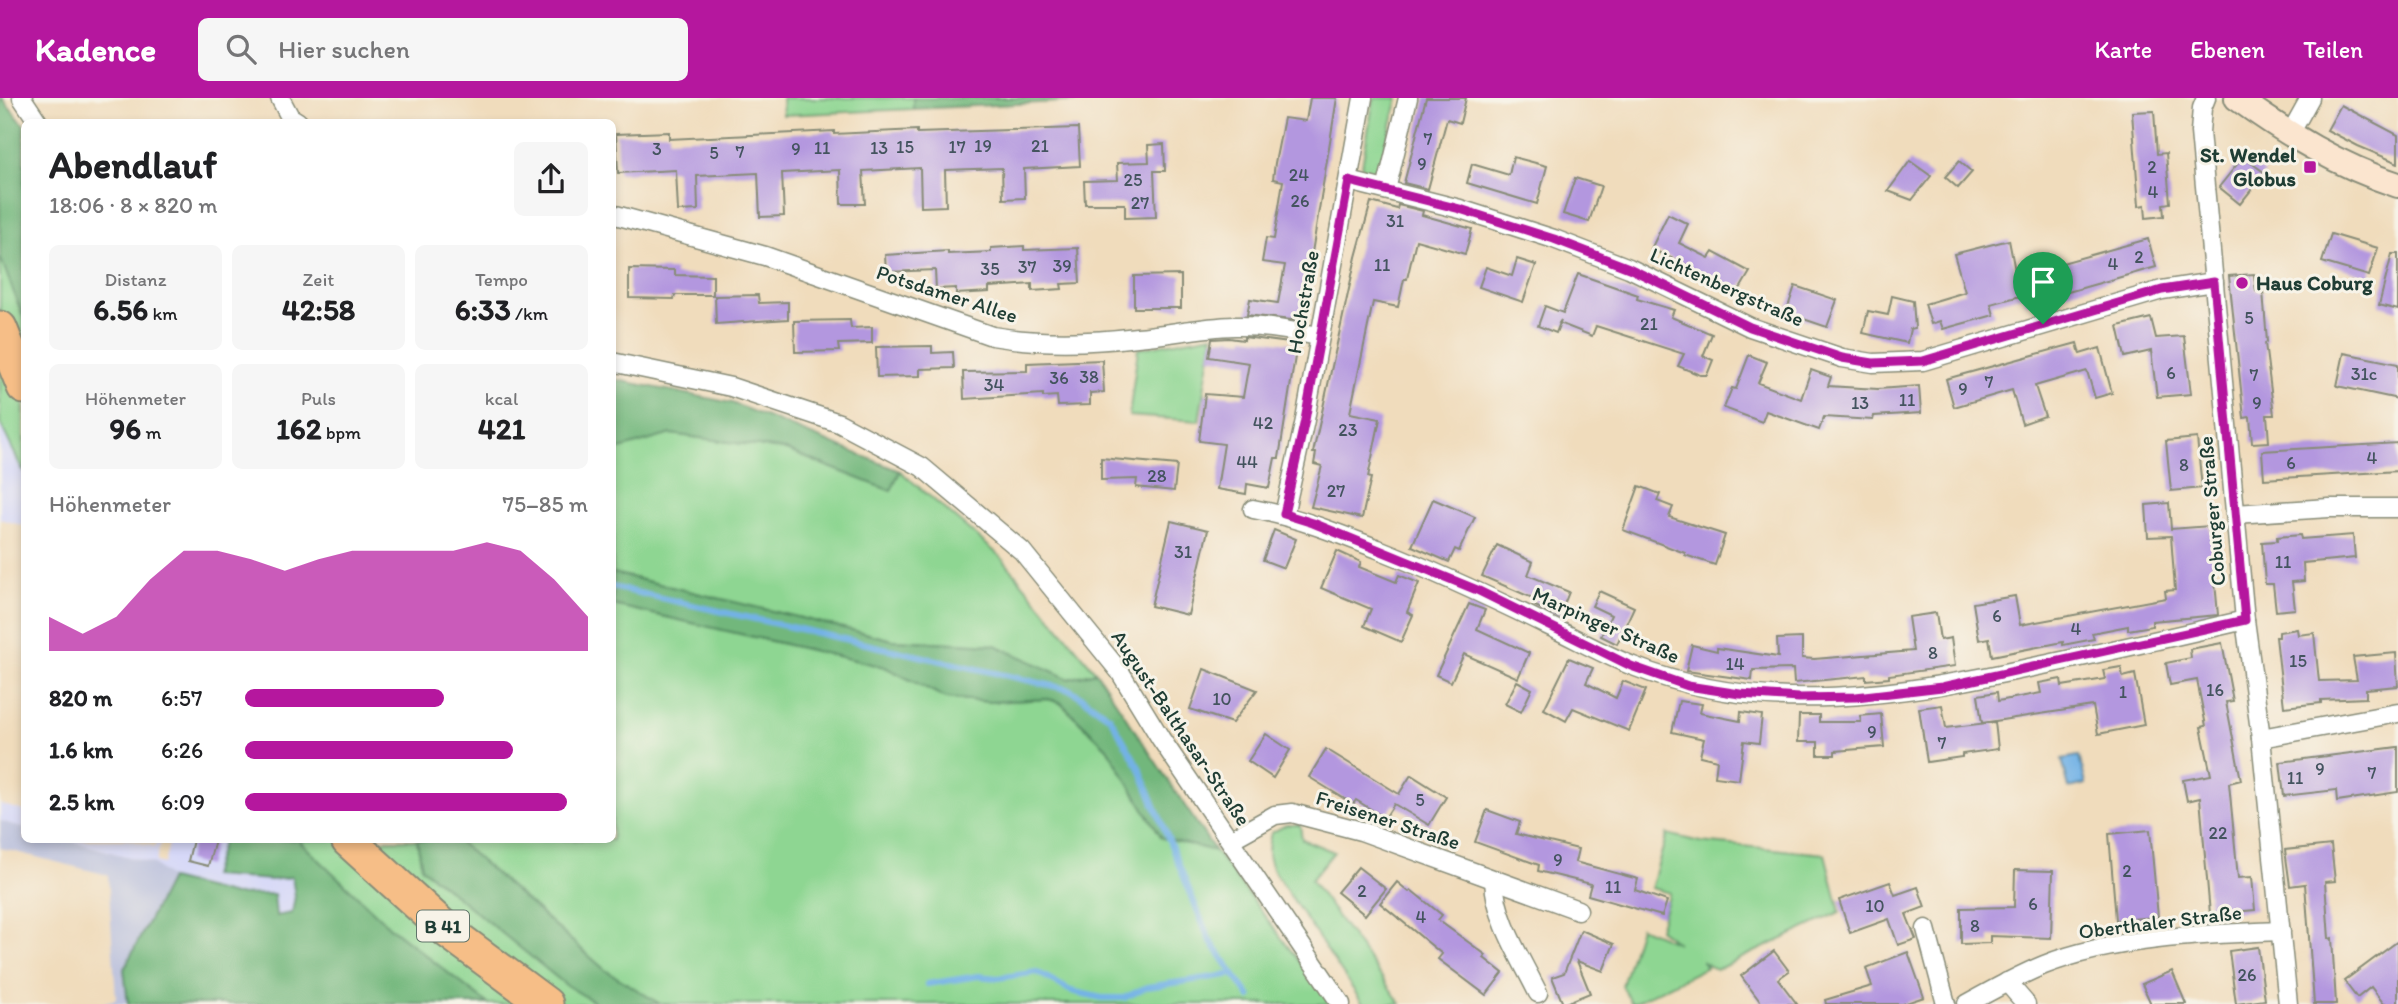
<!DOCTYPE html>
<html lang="de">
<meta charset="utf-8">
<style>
body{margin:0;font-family:Itim,sans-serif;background:#f6f6f6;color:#202124;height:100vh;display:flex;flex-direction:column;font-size:26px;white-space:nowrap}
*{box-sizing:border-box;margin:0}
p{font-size:23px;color:#757577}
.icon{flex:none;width:38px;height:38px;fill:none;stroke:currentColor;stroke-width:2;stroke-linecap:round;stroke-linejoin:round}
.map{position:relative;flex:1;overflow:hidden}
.details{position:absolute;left:21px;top:21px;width:595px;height:724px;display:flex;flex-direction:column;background:#fff;border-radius:10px;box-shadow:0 4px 10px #0003}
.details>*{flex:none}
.pin{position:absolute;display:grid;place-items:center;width:60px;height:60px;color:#fff;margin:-72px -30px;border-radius:50% 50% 50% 0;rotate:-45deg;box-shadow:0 0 7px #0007}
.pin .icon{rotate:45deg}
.round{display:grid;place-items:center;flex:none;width:74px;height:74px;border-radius:10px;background:#f6f6f6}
.head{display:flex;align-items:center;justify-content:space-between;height:119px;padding:0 28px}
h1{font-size:38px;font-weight:700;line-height:52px}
.figures{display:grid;grid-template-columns:repeat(3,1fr);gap:10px;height:119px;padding:7px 28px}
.figures div{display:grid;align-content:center;border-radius:10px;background:#f6f6f6;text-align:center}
.figures b{font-size:30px;font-weight:700}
.figures small{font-size:19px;font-weight:400}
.figures p{font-size:19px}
.chart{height:196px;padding:14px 28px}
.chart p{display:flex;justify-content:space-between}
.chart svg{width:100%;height:126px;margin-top:7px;fill:#b5179e;opacity:.7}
ul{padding:0 28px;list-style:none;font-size:23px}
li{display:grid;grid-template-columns:112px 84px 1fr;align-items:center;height:52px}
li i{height:18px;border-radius:9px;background:#b5179e}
header{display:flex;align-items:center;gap:42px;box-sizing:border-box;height:98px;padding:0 35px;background:#b5179e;color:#fff}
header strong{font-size:33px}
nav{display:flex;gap:38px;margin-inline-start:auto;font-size:24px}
.search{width:490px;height:63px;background:#f6f6f6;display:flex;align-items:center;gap:18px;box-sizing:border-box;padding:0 24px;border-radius:10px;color:#757577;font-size:26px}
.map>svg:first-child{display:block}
.built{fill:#d6d8f8}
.industrial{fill:#bec3dd}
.green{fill:#8ed692;stroke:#568a63;stroke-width:2}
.forest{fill:#72b77c;stroke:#487a58;stroke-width:2}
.water{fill:#73b2e6;stroke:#49788d;stroke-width:2}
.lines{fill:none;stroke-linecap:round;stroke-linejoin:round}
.stream{stroke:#73b2e6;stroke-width:6}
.building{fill:#b397df}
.street-casing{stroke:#888c78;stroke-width:21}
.secondary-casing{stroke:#888c78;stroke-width:28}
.highway-casing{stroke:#888c78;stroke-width:37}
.street{stroke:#fff;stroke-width:18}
.secondary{stroke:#fbe5cf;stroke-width:24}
.highway{stroke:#f6be87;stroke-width:33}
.route-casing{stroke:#fff;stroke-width:14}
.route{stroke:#b5179e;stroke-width:9}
.poi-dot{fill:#b5179e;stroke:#f7f3e8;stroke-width:2.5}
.labels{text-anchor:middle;stroke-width:6;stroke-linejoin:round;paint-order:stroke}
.number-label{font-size:18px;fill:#44545f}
.shield{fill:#f7f3e8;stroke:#60746a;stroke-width:2}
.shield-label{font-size:19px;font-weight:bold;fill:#1f3d34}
.poi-label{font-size:21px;font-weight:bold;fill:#1f3d34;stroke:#f7f3e8;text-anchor:end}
.street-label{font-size:21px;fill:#1f3d34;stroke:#f7f3e8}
</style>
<header>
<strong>Kadence</strong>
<div class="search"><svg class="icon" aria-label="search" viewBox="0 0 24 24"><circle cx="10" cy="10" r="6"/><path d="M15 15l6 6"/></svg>Hier suchen</div>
<nav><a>Karte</a><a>Ebenen</a><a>Teilen</a></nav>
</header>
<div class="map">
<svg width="2398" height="906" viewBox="0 0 2398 906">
<rect width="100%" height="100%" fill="#f7f3e8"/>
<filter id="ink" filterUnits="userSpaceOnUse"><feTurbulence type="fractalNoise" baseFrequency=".0143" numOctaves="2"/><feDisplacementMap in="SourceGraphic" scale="14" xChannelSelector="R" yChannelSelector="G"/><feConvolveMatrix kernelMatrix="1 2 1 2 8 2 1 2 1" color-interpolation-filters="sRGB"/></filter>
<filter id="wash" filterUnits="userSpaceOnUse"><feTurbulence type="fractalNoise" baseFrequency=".00686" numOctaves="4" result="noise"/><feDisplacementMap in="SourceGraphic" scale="28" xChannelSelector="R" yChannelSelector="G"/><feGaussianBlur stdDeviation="1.57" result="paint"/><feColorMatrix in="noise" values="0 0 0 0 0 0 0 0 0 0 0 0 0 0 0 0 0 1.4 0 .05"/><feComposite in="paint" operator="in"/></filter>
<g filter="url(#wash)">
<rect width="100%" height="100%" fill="#f0dcbc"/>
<g class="built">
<path d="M0 325 24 375V428L0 421Z"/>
<path d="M0 706 24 713V730L0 723Z"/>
<path d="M67 742H129L155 749 157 742H161L156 764 164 766 170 742H223L212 778 272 782 292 779 442 906H238L234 797 170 781 154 766Z"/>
</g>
<path class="industrial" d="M0 723 24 730V742H67L154 766 171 781 234 797 238 906H100L116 901 108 777 0 750Z"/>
<g class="green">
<path d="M782 0H913V11L783 17Z"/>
<path d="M1374 0H1398L1378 77 1369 80 1363 77 1362 67Z"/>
<path d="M0 158 24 221V375L0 325Z"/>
<path d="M1213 237 1199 323 1129 318 1138 251Z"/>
<path d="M671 336 786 352 891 393 900 373 1001 459 1096 574 1069 581 995 547 893 542 613 475 612 353Z"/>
<path d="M613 507 885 569 946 600 990 604 1048 601 1060 605 1107 650 1162 740 1215 753 1332 906H660L605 872 457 742H612Z"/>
<path d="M1286 727H1300L1302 741 1334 754 1311 782 1401 906H1363L1275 775C1266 761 1267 751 1271 735Z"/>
<path d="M1667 736 1700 744 1825 756 1840 814 1716 872 1702 863 1707 869 1632 906 1622 888 1640 829 1678 845 1659 831 1670 795 1651 790Z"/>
<path d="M298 742H417L422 770 566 887 598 906H488L392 831Z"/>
</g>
<g class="forest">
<path d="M0 0H2L24 27V221L0 158Z"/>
<path d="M913 0H1102V2L913 11Z"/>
<path d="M612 281 732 305 900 373 891 393 786 352 671 336 613 353Z"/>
<path d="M613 475 893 542 995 547 1069 581 1096 574 1215 753 1162 740 1107 650 1060 604 1048 601 990 604 946 600 885 569 613 507Z"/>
<path d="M223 742H298L392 831 488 906H128L124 871 170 781 234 797 274 796 276 818 292 815 295 798 292 779 272 782 212 778Z"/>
<path d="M417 742H457L605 872 660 906H598L566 887 422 770Z"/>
</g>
<path class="water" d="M2079 658 2086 686 2069 690 2062 661Z"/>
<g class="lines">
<g class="stream">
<path d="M612 489 1071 592 1110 619 1140 671 1209 841 1250 899"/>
<path d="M927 886 978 878 998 880 1037 874 1071 893 1102 900H1124L1147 889 1234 876"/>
</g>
</g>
<g id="blocks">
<g class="building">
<path d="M1310 0H1337L1301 223 1247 217 1250 201 1278 205 1285 167 1262 164 1266 140 1274 141 1283 83 1273 81 1275 65 1284 20 1306 23Z"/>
<path d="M1426 0H1466L1460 25 1447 21 1428 91 1404 85Z"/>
<path d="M2341 7 2398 37V65L2358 48 2327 32Z"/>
<path d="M2154 13 2157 56 2166 55 2170 105 2163 106 2164 118 2146 120 2145 107 2139 108 2132 14Z"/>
<path d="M1078 30 1080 68 1024 71 1025 100 1003 101 1002 70 945 72 946 108 921 109 920 70 863 73 865 106H841L840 72 782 75 784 118 760 119 758 75 697 78 698 112 678 113 676 72 618 75 616 36 669 34V41L834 33V36L917 32V35Z"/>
<path d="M1164 46 1165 73H1154L1156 119 1125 120V106H1085L1084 83 1118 82 1117 65 1149 64 1148 47Z"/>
<path d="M1513 59 1547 68 1537 106 1467 85 1472 66 1509 77Z"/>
<path d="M2243 59 2265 75 2240 106 2219 89Z"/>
<path d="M1910 63 1931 78 1912 102 1888 93Z"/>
<path d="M1959 63 1972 74 1958 90 1945 79Z"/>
<path d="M1575 80 1601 88 1589 124 1563 116Z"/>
<path d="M1371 104 1397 111 1398 107 1423 113 1422 117 1472 131 1465 156 1416 142 1407 181H1404L1398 209 1373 204 1350 315 1380 321 1368 379 1371 380 1362 420 1311 409 1322 368 1314 366 1316 355H1313L1356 159Z"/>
<path d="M1668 116 1688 126 1679 145 1709 160 1713 154 1750 174 1737 196 1684 166 1651 151Z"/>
<path d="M2331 136 2378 150 2369 178 2322 164Z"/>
<path d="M2148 141 2156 169 2026 206 2024 197 1991 206 1994 217 1943 231 1940 223 1931 226 1925 206 1965 194 1954 156 2009 142 2016 178Z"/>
<path d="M1024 148V152L1078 150 1080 185 1061 186 1062 191 1032 193V186L989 189V194L956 196V190L936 191 935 172 886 174 885 157 948 153V156L991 154V150Z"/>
<path d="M2392 156H2398V212L2379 207Z"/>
<path d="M1517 161 1536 167 1523 204 1479 189 1486 169 1512 178Z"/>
<path d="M629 171 675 172V177L713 178V197H675L674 201 629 200Z"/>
<path d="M1578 176 1638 197 1637 201 1674 212 1671 219 1712 236 1703 258 1713 262 1707 277H1700L1678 268 1684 256 1596 228 1592 238 1559 225 1561 222 1556 235 1538 228 1545 208 1563 215Z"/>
<path d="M2254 176 2256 193H2263L2267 244 2265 245 2274 317H2267L2269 344 2252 345 2250 319 2244 320 2229 178Z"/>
<path d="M1181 177V210H1134V178Z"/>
<path d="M1795 188 1837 202 1827 229 1786 215Z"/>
<path d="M758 197 759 205 788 204V221L716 226 715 198Z"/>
<path d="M1892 198 1913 203 1915 230 1910 231 1907 245 1863 235 1868 213 1888 217Z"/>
<path d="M2151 220 2156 240 2184 238 2191 296 2157 299 2151 253 2125 259 2118 228Z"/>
<path d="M850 222 851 230 872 229V245L838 246 839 253 795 254 794 223Z"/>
<path d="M1244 239 1297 246 1279 360H1275L1269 390 1247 386 1246 396 1217 391 1224 346 1199 343 1205 296 1243 299 1249 265 1209 259 1212 241 1229 240 1244 242Z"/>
<path d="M2077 245 2080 256 2100 250 2112 295 2095 300 2087 273 2035 288 2045 318 2022 326 2012 292 1954 309 1946 281Z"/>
<path d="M932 248V255L953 254 954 270 920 271V278L877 279 876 249Z"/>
<path d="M2344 255 2398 266V301L2337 288Z"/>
<path d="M1749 257 1767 264 1758 285 1801 301 1811 272 1831 279 1828 288 1878 291 1919 288 1921 315 1874 318 1873 322 1824 319 1819 332 1766 313 1762 324 1724 310 1732 290 1736 291Z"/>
<path d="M1102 262 1104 294 1090 295V307L1058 308 1057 298 1043 299V296L964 301 963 274 1027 273V265Z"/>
<path d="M2197 340 2202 390 2171 393 2166 343Z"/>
<path d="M2398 345V373L2264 381 2262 353Z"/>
<path d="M1101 360 1177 367 1174 393 1136 389 1137 381 1101 382Z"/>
<path d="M1639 388 1660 396 1657 403 1673 409 1669 419 1725 437 1715 467 1685 457V455L1623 432Z"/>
<path d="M1433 401 1475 419 1459 453 1455 451 1449 464 1412 448Z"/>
<path d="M2169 405 2171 431 2210 428 2218 517 2152 523V528L2128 532V528L2092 535 2094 541 2063 547V544L1992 558 1989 540 1979 542 1973 505 2015 498 2020 527 2166 500 2165 493 2175 492 2171 438 2148 439 2146 407Z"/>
<path d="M1171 423 1208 432 1188 517 1151 508Z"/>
<path d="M1274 432 1296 441 1284 470 1263 462Z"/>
<path d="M2300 437 2301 441 2353 437 2355 460 2303 465 2304 483 2292 484 2295 511 2276 513 2273 486H2265L2262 444 2277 443V439Z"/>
<path d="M1497 447 1533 464 1528 477 1569 494 1559 519 1533 507 1535 501 1482 478Z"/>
<path d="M1337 453 1361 464 1359 469 1396 484 1399 477 1419 485 1407 514 1413 517 1401 544 1364 528 1371 511 1321 490Z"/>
<path d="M1599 493 1634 509 1617 546 1601 538 1611 517 1592 508Z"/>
<path d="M1469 506 1485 512 1477 531 1529 555 1518 580 1464 556 1451 584 1436 577Z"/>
<path d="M1936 515 1940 542 1951 540 1955 568 1889 577V580L1866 582V578L1794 585 1793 571 1753 572 1752 582 1686 573 1692 547 1717 553V550L1778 559 1777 541 1802 540V560L1814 561 1913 553 1908 519Z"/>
<path d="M2297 531 2298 537 2314 535 2319 583 2357 582 2353 559 2396 555 2398 588 2366 591V600L2321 602V605L2284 609 2276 539H2279V534Z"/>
<path d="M2222 545 2233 603 2226 604 2241 682 2229 685 2238 780 2252 779 2255 812 2210 816 2200 700 2187 703 2183 682 2211 677 2201 629 2206 628 2197 582 2170 587 2166 565 2191 560 2190 551Z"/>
<path d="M1569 560 1593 570 1586 585 1616 600 1623 583 1646 592 1629 633 1573 610 1566 623 1544 611Z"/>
<path d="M2121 569 2123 579 2135 576 2144 627 2098 636 2093 608 1982 625 1978 597 1997 594 1998 603 2041 595 2039 585 2061 581 2062 588 2105 581 2103 572Z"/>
<path d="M1204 571 1257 592 1232 625 1190 611Z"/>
<path d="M1517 583 1532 591 1521 614 1505 606Z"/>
<path d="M1679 603 1702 606 1700 615 1740 623 1741 614 1762 617 1759 645 1744 643 1739 682 1715 679 1717 662 1700 658 1704 641 1672 634Z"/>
<path d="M1942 607 1946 630 1995 624 1998 651 1962 656V659L1927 664 1919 610Z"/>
<path d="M1881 616 1884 649 1835 653V657H1818V644H1798L1799 617H1819V624H1861L1860 618Z"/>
<path d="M1266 636 1290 652 1273 680 1248 663Z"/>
<path d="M2398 649V694L2337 703 2336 692 2284 698 2280 664Z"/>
<path d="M1326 651 1399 696 1411 677 1446 699 1429 727 1394 706 1385 720 1356 702 1353 706 1309 679Z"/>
<path d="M1487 712 1520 724 1516 736 1578 751 1575 764 1638 781 1635 792 1667 803 1662 818 1588 797 1591 786 1538 773 1539 767 1475 744Z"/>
<path d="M2150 732 2158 819 2116 822 2109 736Z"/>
<path d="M193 742H215L208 768 188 763Z"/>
<path d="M2331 747 2335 783 2325 784 2329 841 2332 840 2336 906H2314L2305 786 2290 788 2285 752Z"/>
<path d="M1358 769 1386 791 1365 817 1337 794Z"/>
<path d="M2015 772 2053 773 2051 840 1990 838V845L1961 846V810L2014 809Z"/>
<path d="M1397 784 1409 794 1411 792 1442 817 1438 822 1486 857 1484 860 1503 875 1486 897 1438 861 1442 856 1380 805Z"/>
<path d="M1890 784 1895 797 1918 789 1925 809 1906 816 1916 841 1898 847 1889 821 1850 835 1839 802Z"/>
<path d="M1581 832 1614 846 1603 873 1577 863 1590 895 1563 906 1552 879 1564 875Z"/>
<path d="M2398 843V906H2384L2371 889 2357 900 2344 883Z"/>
<path d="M2258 849 2265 902 2236 906 2229 853Z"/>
<path d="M1774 853 1789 873 1778 881 1797 906H1762L1741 878Z"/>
<path d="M1908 854 1924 899 1903 906H1826L1825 902 1872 888 1866 870Z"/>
<path d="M2172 873 2186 906H2151L2142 886Z"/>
</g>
</g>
</g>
<g filter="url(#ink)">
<use href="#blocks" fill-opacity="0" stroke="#888c78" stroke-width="2"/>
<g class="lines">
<g class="street-casing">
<g id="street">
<path d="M22 0 38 24"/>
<path d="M280 0 290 19 298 24"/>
<path d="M2206 0 2202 10 2200 34 2245 522 2261 640 2288 906"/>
<path d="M2290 36 2310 0"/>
<path d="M1349 83 1460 111 1554 141 1629 170 1750 229 1842 260 1873 265 1923 263 2162 192 2214 184"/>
<path d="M1386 92 1408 0"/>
<path d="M612 116 765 158 992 238C1040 246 1089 245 1137 239 1170 236 1201 229 1234 228 1262 227 1291 233 1319 238"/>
<path d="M612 264 731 289 839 325 922 369 1022 453 1120 574 1161 641 1341 906"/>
<path d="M1253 411C1297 419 1337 435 1378 451 1436 474 1492 500 1547 527 1575 540 1604 557 1633 568 1766 621 1903 597 2038 568 2107 554 2176 538 2245 522"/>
<path d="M2235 416 2329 410H2398"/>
<path d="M1284 417 1305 322 1363 0"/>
<path d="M2261 640 2398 615"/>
<path d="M1230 742 1275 717 1292 715 1361 733 1578 812"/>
<path d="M1494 782C1495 821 1521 860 1538 895"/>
<path d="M1926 831 1946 906"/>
<path d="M2007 884 2026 906"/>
<path d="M1967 906C1992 892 2017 878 2044 867 2114 839 2206 836 2281 833"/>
</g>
</g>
<g class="secondary-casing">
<path id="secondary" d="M2237 0C2287 36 2339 68 2398 87"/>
</g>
<g class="highway-casing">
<g id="highway">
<path d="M0 230 24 289"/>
<path d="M348 742 449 834 546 906"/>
</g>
</g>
<use href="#street" class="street"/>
<use href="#secondary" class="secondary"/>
<use href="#highway" class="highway"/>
</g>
</g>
<g class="lines" filter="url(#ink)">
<g class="route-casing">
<path id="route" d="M1349 83 1460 111 1554 141 1629 170 1750 229 1842 260 1873 265 1923 263 2162 192 2214 184 2245 522 1942 589 1856 599 1799 600 1740 596 1688 588 1631 568 1477 492 1313 425 1284 416 1305 322Z"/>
</g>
<use href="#route" class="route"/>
</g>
<g class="poi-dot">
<rect x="2303" y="62" width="14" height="14" rx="3.5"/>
<circle cx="2242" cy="185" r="7"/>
</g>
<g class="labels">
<g class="number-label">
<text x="1428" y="47">7</text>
<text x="983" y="54">19</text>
<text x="1040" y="54">21</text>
<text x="905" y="55">15</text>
<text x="957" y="55">17</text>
<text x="822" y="56">11</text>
<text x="879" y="56">13</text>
<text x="657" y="57">3</text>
<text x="796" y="57">9</text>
<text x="740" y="60">7</text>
<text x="714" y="61">5</text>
<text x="1422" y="72">9</text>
<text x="2152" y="75">2</text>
<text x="1299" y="83">24</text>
<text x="1133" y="88">25</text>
<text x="2153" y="100">4</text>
<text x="1300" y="109">26</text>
<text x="1140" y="111">27</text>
<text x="1395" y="129">31</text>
<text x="2139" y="165">2</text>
<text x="2113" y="172">4</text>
<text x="1382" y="173">11</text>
<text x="1062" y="174">39</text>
<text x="1027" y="175">37</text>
<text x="990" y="177">35</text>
<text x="2249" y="226">5</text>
<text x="1649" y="232">21</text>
<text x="2171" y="281">6</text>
<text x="2364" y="282">31c</text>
<text x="2254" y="283">7</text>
<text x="1089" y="285">38</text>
<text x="1059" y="286">36</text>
<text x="1989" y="290">7</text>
<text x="994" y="293">34</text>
<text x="1963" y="297">9</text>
<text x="1907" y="308">11</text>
<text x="1860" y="311">13</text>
<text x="2257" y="311">9</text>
<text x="1263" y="331">42</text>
<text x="1348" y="338">23</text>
<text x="2372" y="366">4</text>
<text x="1247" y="370">44</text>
<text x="2291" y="371">6</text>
<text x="2184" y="373">8</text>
<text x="1157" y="384">28</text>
<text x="1336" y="399">27</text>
<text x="1183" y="460">31</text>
<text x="2283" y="470">11</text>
<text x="1997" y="524">6</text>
<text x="2076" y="537">4</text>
<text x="1933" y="561">8</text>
<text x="2298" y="569">15</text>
<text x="1735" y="572">14</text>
<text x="2215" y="598">16</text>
<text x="2123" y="600">1</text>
<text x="1222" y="607">10</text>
<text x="1872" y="640">9</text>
<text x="1942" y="651">7</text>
<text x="2320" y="677">9</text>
<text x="2372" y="681">7</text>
<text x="2295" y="686">11</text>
<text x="1420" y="708">5</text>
<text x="2218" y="741">22</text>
<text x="1558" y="768">9</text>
<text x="2127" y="779">2</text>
<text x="1613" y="795">11</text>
<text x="1362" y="799">2</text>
<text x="2033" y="812">6</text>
<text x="1875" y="814">10</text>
<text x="1421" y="825">4</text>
<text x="1975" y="834">8</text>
<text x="2247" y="883">26</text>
</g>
<rect class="shield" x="417" y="812.5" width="52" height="31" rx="5"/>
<g class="shield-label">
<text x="443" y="835">B 41</text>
</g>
<g class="poi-label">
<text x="2296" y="64">St. Wendel<tspan x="2296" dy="24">Globus</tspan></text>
<text x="2256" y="192" text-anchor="start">Haus Coburg</text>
</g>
<g class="street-label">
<text transform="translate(1727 189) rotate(24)" y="7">Lichtenbergstraße</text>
<text transform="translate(947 196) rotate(18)" y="7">Potsdamer Allee</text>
<text transform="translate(1303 204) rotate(-80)" y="7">Hochstraße</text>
<text transform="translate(2212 413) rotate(-95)" y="7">Coburger Straße</text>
<text transform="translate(1606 527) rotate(24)" y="7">Marpinger Straße</text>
<text transform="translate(1181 630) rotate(56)" y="7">August-Balthasar-Straße</text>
<text transform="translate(1388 722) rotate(18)" y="7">Freisener Straße</text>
<text transform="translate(2160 824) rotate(-7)" y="7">Oberthaler Straße</text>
</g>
</g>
</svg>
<div class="pin" style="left:2043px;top:226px;background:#1e9e55"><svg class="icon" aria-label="arrive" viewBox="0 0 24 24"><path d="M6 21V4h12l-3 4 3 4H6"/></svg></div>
<section class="details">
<div class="head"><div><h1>Abendlauf</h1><p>18:06 · 8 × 820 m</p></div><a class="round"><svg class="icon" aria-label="share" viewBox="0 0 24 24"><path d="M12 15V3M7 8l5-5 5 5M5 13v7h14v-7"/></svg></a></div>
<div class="figures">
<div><p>Distanz</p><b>6.56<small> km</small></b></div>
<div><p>Zeit</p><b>42:58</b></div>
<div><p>Tempo</p><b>6:33<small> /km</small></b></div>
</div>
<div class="figures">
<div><p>Höhenmeter</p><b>96<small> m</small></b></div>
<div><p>Puls</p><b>162<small> bpm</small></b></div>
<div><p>kcal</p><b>421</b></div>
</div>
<div class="chart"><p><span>Höhenmeter</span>75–85 m</p>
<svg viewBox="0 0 160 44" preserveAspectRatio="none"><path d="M0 44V32L10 38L20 32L30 19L40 9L50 9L60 12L70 16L80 12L90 9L100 9L110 9L120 9L130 6L140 9L150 19L160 32V44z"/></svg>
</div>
<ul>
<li><b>820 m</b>6:57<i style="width:58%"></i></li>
<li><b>1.6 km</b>6:26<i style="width:78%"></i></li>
<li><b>2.5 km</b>6:09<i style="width:94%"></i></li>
</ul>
</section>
</div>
